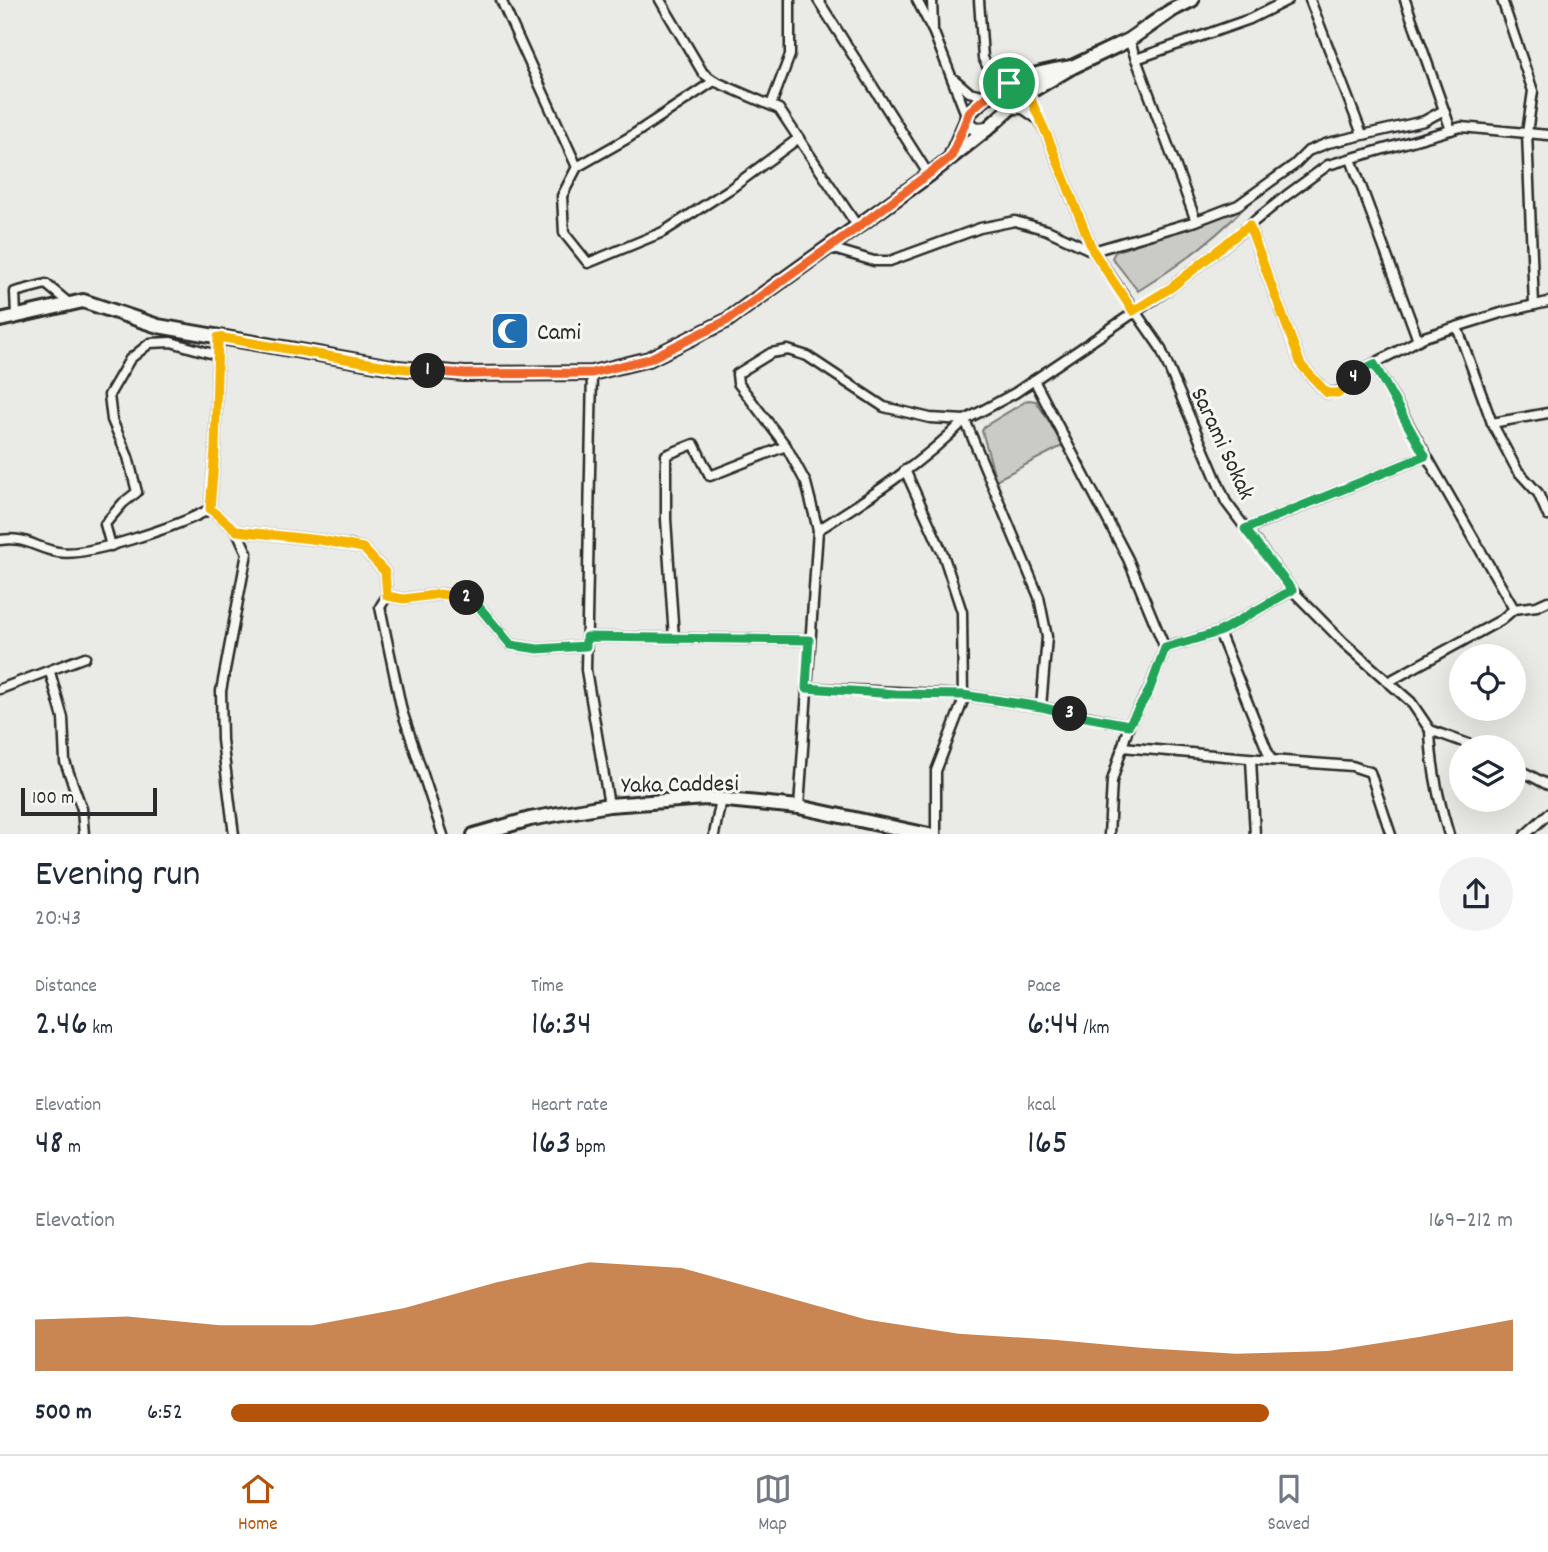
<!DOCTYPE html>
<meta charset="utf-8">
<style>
body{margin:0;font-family:Dekko,sans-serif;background:#f2f2f3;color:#1f2937;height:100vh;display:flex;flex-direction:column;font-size:26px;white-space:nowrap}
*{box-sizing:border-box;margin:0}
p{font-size:23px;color:#747a83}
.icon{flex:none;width:38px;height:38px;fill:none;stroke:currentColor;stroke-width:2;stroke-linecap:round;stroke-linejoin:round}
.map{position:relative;height:834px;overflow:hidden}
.panel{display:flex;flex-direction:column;background:#fff;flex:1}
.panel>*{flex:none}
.controls{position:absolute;left:1449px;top:644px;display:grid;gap:14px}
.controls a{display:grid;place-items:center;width:77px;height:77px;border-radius:50%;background:#fff;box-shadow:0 7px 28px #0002;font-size:35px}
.scale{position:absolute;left:21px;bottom:18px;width:136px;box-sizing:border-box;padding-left:7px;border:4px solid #2b2b2b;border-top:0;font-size:19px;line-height:24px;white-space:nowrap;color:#2b2b2b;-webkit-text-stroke:5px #f6f6f2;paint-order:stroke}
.pin{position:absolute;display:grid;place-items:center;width:60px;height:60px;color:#fff;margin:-30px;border:4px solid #fff;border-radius:50%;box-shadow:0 2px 7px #0007}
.km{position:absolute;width:35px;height:35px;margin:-18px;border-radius:50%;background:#222;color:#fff;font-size:19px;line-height:35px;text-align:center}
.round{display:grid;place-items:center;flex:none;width:74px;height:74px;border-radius:37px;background:#f2f2f3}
.summary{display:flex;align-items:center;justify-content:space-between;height:119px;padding:0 35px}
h1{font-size:38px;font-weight:600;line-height:52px}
.figures{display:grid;grid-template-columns:repeat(3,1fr);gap:10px;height:119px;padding:7px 35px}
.figures div{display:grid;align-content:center}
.figures b{font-size:35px;font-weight:600}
.figures small{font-size:19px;font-weight:400}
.figures p{font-size:19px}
.chart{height:196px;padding:14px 35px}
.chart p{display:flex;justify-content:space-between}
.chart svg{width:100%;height:126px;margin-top:7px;fill:#b45309;opacity:.7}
ul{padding:0 35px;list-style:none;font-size:23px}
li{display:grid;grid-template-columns:112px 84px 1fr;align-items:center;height:52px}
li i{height:18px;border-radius:9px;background:#b45309}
.tabs{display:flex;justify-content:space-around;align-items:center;height:98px;border-top:2px solid #e0e1e3;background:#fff;font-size:19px;color:#747a83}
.tabs a{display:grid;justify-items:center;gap:4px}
.tabs .on{color:#b45309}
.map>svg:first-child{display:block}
.green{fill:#cacac7;stroke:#7a7a79;stroke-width:2}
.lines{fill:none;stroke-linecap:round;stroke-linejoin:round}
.street-casing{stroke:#2b2b2b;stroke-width:13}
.secondary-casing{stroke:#2b2b2b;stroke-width:18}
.street{stroke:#f6f6f2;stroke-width:8}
.secondary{stroke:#f6f6f2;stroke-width:12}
.split-1-casing{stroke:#fff;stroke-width:14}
.split-2-casing{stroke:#fff;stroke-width:14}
.split-3-casing{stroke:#fff;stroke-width:14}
.split-4-casing{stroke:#fff;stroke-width:14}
.split-5-casing{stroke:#fff;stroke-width:14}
.split-1{stroke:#f0652b;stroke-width:9}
.split-2{stroke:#f5b400;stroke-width:9}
.split-3{stroke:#22a559;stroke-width:9}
.split-4{stroke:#22a559;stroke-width:9}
.split-5{stroke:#f5b400;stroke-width:9}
.labels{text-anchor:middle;stroke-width:6;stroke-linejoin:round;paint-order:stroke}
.poi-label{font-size:24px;fill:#2b2b2b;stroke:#f6f6f2;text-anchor:start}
.street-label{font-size:24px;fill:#2b2b2b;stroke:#f6f6f2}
</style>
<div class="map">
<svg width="1548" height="835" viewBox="0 0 1548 835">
<rect width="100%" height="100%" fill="#eaeae6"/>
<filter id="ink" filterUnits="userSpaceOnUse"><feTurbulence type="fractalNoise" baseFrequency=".0143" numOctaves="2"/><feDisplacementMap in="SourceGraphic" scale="14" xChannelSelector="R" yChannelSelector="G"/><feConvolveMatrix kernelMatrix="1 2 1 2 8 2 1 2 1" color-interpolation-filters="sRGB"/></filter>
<g filter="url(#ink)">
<g class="green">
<path d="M1247 205C1214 240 1178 266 1138 291L1112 258 1115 252Z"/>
<path d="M1028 400 1036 401 1064 445 996 480 982 431 985 426Z"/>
</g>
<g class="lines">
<g class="street-casing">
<g id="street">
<path d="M501 0 577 167"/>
<path d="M660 0 703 73 714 81 779 109 858 227"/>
<path d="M818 0 929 175"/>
<path d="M917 0 934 33 967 117"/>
<path d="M932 0 933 28"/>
<path d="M979 0 983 58 999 88"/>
<path d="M1310 0 1362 134"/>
<path d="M1502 0 1533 91 1527 133 1534 305"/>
<path d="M1136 59 1250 19 1288 0"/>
<path d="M955 80 969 92 986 96"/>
<path d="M714 81 628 138 577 167 562 196 564 233 588 263 663 232 730 189 799 138"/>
<path d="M1026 94 1047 135 1093 251 1160 347 1226 502 1292 590 1344 643 1411 702 1430 730 1477 747"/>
<path d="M771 105 790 55V0"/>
<path d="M1012 109H1023L1036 118"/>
<path d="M1444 110 1451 130"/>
<path d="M1351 159 1418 340"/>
<path d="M1196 221 1238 205 1294 165 1308 151 1328 143 1424 121 1444 110 1405 0"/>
<path d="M1249 225 1301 365 1327 393 1339 392 1362 370 1424 337 1504 312 1548 302"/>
<path d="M830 248 874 261H890L980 228 1015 221 1047 230 1093 251 1196 221 1129 40"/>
<path d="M16 315 15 292 46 284 70 304"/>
<path d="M1457 327 1492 423 1548 413"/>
<path d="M1374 364 1514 609 1501 620 1388 682"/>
<path d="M592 373 586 670 609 805"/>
<path d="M1492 423 1517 470 1538 493 1548 516"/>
<path d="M786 446 710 476 694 444 666 455V519L674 638 809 640"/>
<path d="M905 470 943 554 962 612 963 701 936 771V835"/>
<path d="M210 509 237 531 247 553 221 691 222 740 234 835"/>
<path d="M1246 529 1425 456"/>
<path d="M818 530C869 498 922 463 965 420L1039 597 1047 637 1041 707 1129 725 1149 690 1165 648 1128 559 1034 380"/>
<path d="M237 531 320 540 363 548 385 572 387 596 404 599 440 594 465 596 480 608 511 645 538 649 586 646"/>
<path d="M0 540C26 536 35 548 58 552 87 558 183 524 210 509L215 450 218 337"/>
<path d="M111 546 105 524 123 503 137 492 128 457 112 420 109 395 130 359 150 343 171 342 217 355"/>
<path d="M387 596 380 607 402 711 443 835"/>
<path d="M1514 609 1537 606 1548 601"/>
<path d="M586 637 674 638"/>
<path d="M1165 648 1219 632 1292 590"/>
<path d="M50 672 63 718 65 762 82 809 84 835"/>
<path d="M806 688 963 695 1041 707"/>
<path d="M0 689 85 657"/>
<path d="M1430 730C1431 767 1438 799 1449 835"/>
<path d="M1122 747 1271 760 1219 632"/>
<path d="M1251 759 1255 835"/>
<path d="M1271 760 1352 766 1370 772 1391 835"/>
<path d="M1514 767 1548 785"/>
<path d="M799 807 818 530 806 483 786 446 738 383 737 374 771 353 788 350 807 356 884 407 930 418 965 420 1015 393 1172 287 1287 195 1328 165 1461 127 1548 135"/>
<path d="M714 835 721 799"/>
<path d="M1109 835 1112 781 1129 725"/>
<path d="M1525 835 1548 814"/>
</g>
</g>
<g class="secondary-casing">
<g id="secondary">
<path d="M1072 67 1026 94 987 129 977 130 968 124 967 117 970 112C997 82 1034 73 1072 67Z"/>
<path d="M1072 67 1129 40 1172 10 1192 0"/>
<path d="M952 154 967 120"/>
<path d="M0 320 83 301 158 326 398 368 465 374 592 373 649 359 726 321 929 175 987 129"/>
<path d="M474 835 530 819 609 805 706 798 799 807 929 835"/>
</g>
</g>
<use href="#street" class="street"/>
<use href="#secondary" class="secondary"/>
</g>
</g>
<g class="lines" filter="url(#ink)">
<g class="split-1-casing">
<path id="split-1" d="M428 371 465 374 592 373 649 359 726 321 858 227 951 157 970 111 987 96 1009 83"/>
</g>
<g class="split-2-casing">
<path id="split-2" d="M428 371 398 368 218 337 215 450 210 509 237 531 320 540 363 548 385 572 387 596 404 599 440 594 467 598"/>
</g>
<g class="split-3-casing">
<path id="split-3" d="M467 598 480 608 511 645 538 649 586 646V637L809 640 806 688 896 694 963 695 1041 707 1070 714"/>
</g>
<g class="split-4-casing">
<path id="split-4" d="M1070 714 1129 725 1149 691 1165 648 1219 632 1292 590 1245 529 1425 456 1374 364 1362 370 1354 378"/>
</g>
<g class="split-5-casing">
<path id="split-5" d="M1009 83 1019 82 1025 87 1047 135 1093 251 1133 311 1172 287 1249 225 1301 365 1327 393H1339L1354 378"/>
</g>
<use href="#split-1" class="split-1"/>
<use href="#split-2" class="split-2"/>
<use href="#split-3" class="split-3"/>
<use href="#split-4" class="split-4"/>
<use href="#split-5" class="split-5"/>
</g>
<defs>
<g id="mosque-square" transform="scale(2.0125)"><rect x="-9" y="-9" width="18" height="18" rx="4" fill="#1f6fb2" stroke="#f6f6f2"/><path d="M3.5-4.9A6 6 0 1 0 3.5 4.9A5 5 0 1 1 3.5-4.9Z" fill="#fff"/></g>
</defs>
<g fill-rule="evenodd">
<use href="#mosque-square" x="510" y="331"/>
</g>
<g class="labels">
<g class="poi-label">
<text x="537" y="339">Cami</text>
</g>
<g class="street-label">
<text transform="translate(1224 443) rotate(65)" y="8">Sarami Sokak</text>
<text transform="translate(680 783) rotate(-1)" y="8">Yaka Caddesi</text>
</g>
</g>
</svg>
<div class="controls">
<a><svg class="icon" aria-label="locate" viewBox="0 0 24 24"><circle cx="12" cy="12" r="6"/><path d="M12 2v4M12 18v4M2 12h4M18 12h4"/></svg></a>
<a><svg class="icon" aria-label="layers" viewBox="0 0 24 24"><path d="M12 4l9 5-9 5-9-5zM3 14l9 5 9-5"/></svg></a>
</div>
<div class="scale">100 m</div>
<div class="pin" style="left:1009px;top:83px;background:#1e9e55"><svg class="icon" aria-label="arrive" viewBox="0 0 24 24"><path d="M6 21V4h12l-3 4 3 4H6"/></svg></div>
<b class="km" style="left:428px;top:371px">1</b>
<b class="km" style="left:467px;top:598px">2</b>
<b class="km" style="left:1070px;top:714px">3</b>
<b class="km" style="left:1354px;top:378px">4</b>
</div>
<section class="panel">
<div class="summary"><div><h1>Evening run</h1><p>20:43</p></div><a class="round"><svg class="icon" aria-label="share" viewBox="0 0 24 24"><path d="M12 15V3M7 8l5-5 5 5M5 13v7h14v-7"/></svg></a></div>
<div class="figures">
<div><p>Distance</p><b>2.46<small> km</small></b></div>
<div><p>Time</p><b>16:34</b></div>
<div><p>Pace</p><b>6:44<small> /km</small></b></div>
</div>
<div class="figures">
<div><p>Elevation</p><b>48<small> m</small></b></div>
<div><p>Heart rate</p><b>163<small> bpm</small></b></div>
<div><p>kcal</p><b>165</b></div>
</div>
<div class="chart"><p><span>Elevation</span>169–212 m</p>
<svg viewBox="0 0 160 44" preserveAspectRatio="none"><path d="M0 44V26L10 25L20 28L30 28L40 22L50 13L60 6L70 8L80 17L90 26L100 31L110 33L120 36L130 38L140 37L150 32L160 26V44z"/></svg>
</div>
<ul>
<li><b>500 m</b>6:52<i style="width:81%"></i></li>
</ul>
</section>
<nav class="tabs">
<a class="on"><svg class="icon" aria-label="home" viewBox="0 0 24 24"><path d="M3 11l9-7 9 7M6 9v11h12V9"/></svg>Home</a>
<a><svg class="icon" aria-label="map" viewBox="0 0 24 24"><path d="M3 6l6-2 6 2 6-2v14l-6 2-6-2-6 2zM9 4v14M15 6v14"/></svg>Map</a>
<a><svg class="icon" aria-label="saved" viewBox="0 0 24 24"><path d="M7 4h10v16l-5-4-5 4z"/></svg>Saved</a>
</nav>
